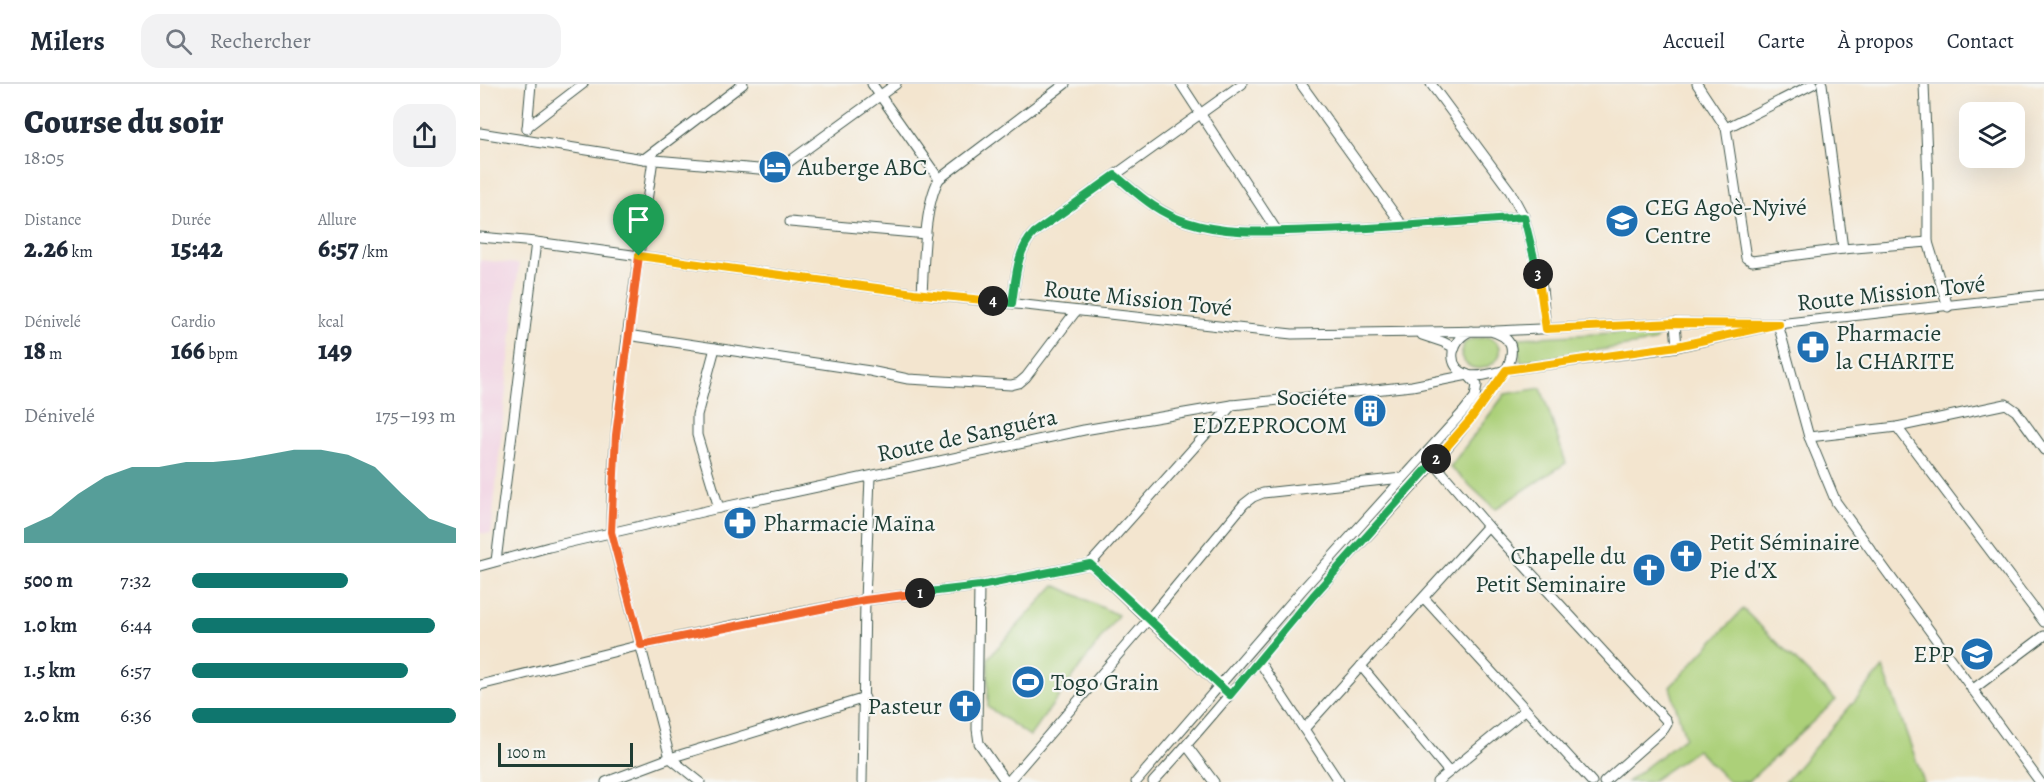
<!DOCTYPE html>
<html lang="fr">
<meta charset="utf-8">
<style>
body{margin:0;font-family:Alegreya,serif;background:#f2f2f3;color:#1f2937;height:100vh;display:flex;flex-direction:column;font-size:22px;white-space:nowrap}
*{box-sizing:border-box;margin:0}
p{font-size:20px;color:#747a83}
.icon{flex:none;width:33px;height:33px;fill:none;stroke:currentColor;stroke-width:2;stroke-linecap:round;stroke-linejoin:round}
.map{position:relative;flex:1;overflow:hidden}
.sheet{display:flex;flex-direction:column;background:#fff;width:480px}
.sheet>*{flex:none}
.buttons{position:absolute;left:1479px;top:18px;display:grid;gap:12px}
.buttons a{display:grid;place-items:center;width:66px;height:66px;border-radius:12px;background:#fff;box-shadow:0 6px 24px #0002;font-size:30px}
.scale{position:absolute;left:18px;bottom:15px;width:135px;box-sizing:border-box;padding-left:6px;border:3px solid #1f3d34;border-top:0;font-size:16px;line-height:21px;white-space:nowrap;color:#1f3d34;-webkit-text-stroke:4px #f6f6f2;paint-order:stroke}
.pin{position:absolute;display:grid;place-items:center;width:51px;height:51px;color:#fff;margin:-62px -26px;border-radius:50% 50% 50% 0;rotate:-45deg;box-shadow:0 0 6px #0007}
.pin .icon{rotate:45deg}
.km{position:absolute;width:30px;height:30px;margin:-15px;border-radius:50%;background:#222;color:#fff;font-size:16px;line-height:30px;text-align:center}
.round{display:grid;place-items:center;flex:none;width:63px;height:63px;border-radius:18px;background:#f2f2f3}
.overview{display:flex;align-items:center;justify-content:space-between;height:102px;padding:0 24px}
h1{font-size:33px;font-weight:800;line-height:45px}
.figures{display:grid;grid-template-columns:repeat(3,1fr);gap:9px;height:102px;padding:6px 24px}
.figures div{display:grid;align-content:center}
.figures b{font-size:26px;font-weight:800}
.figures small{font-size:16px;font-weight:400}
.figures p{font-size:16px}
.chart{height:168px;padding:12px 24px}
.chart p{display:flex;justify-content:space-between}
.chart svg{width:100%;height:108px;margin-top:6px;fill:#0f766e;opacity:.7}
ul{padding:0 24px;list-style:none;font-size:20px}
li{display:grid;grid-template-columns:96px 72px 1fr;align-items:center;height:45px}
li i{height:15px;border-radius:8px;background:#0f766e}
header{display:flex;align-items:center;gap:36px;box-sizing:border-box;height:84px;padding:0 30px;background:#fff;border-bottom:2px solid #e0e1e3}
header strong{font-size:28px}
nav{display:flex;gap:33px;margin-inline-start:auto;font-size:21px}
.search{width:420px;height:54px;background:#f2f2f3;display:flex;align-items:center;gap:15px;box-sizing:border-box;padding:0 21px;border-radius:18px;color:#747a83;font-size:22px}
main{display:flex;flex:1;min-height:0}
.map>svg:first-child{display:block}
.built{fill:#f1d0e2}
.green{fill:#acd079;stroke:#668656;stroke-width:1.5}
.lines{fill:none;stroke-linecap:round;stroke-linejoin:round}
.minor-casing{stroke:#3f564b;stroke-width:11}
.minor{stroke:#fff;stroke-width:9}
.split-1-casing{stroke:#fff;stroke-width:12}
.split-2-casing{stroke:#fff;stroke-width:12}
.split-3-casing{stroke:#fff;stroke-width:12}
.split-4-casing{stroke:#fff;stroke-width:12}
.split-5-casing{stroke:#fff;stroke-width:12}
.split-1{stroke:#f0652b;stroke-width:8}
.split-2{stroke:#22a559;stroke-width:8}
.split-3{stroke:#f5b400;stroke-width:8}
.split-4{stroke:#22a559;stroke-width:8}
.split-5{stroke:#f5b400;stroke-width:8}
.labels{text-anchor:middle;stroke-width:4.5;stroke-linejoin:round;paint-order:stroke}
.poi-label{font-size:24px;fill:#1f3d34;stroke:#f6f6f2;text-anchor:start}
.street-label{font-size:24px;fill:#1f3d34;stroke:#f6f6f2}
</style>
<header>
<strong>Milers</strong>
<div class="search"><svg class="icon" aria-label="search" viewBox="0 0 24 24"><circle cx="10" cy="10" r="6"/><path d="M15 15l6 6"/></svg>Rechercher</div>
<nav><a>Accueil</a><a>Carte</a><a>À propos</a><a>Contact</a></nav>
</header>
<main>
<section class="sheet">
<div class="overview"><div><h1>Course du soir</h1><p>18:05</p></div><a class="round"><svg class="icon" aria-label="share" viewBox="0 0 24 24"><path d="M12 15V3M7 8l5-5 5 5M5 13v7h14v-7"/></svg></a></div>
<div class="figures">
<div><p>Distance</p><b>2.26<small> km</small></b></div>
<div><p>Durée</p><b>15:42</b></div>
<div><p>Allure</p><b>6:57<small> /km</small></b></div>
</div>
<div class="figures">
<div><p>Dénivelé</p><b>18<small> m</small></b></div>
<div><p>Cardio</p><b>166<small> bpm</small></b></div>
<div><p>kcal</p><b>149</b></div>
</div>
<div class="chart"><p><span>Dénivelé</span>175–193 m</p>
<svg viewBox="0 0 160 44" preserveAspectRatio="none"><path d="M0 44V38L10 33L20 24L30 17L40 13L50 13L60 11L70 11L80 10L90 8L100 6L110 6L120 8L130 13L140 24L150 34L160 38V44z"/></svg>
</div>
<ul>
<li><b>500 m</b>7:32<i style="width:59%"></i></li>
<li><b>1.0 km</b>6:44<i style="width:92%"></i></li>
<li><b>1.5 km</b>6:57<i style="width:82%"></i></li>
<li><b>2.0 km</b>6:36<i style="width:100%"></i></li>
</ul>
</section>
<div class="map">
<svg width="1564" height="698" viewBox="0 0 1564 698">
<rect width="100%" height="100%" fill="#f6f6f2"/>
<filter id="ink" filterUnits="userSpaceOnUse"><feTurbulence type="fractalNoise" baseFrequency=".0167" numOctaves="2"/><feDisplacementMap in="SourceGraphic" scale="12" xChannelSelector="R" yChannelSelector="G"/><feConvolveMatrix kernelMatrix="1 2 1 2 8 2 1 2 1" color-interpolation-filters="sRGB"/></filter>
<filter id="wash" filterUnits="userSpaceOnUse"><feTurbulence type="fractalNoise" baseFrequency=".008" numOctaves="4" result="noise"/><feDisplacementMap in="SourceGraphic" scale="24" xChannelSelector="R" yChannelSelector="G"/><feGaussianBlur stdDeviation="1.35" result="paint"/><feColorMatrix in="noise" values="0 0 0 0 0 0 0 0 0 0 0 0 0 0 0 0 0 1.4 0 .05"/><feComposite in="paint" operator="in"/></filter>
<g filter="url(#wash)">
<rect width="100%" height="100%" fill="#f3e5cf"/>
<path class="built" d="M0 176 39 180 11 450 0 449Z"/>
<g class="green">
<path d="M1172 247H1176L1179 252 1173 258 1040 278 1039 254Z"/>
<path d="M1008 253C1043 266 994 304 981 272L984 259 992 255Z"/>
<path d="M1061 304 1086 379 1015 425 970 383 1025 310Z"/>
<path d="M575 501 638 531 550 652 508 623V574Z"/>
<path d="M1263 525 1356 616 1268 698H1249L1217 666 1170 698H1147L1205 653 1190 603Z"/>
<path d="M1403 584 1444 698H1305Z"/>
</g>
</g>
<g filter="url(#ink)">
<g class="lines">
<g class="minor-casing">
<g id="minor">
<path d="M392 0 459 95"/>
<path d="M701 0 797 147"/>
<path d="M821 0 923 142"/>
<path d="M951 0 1030 107 1044 133 1062 204 1066 245"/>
<path d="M1217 0 1246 44 1333 0"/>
<path d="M1342 0 1363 165 1448 158"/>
<path d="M1444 0 1448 98V158L1468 223"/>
<path d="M47 43 103 0"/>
<path d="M1246 44 1266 174 1272 177 1363 165"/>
<path d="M47 45 51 0"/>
<path d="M0 49 164 75 290 86 306 80 416 0"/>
<path d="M164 75 263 0"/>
<path d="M173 75C156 199 132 323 131 449L190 674 220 698"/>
<path d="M635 91C659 111 678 129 707 138 750 152 795 147 839 146 907 144 976 138 1044 133"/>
<path d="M310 138 446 150"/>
<path d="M0 153 56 158 434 209 812 250 1010 247C1033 253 1036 266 1026 286 1014 289 998 294 988 291 964 283 971 254 991 247"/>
<path d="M442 210C444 178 444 122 459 95L585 0"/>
<path d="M532 219C536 195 536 167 554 149L762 0"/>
<path d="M1195 239 1197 263"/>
<path d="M1298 240 1329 353 1356 418 1560 698"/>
<path d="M1016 247 1195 239 1298 240 1564 211"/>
<path d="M147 251 390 287 428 295 531 301 539 299 546 293 596 227"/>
<path d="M942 251 963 258 975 264 973 266"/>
<path d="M235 264 217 331V351L239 424"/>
<path d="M1026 286 1197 263 1281 244"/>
<path d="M1417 343 1564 538"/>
<path d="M1329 353 1417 343 1526 320 1536 327 1564 366"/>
<path d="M953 378 1008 442 1186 636 1187 640 1184 645 1124 698"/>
<path d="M16 477 56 158"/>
<path d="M610 480 668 536 764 420 773 413 783 409 922 394"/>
<path d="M0 482 69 463 239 424 604 346 752 321 932 302 988 291"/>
<path d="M499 502 497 645 499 659 526 698"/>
<path d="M944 514 1112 698"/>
<path d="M779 577 859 698"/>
<path d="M881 582 969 688"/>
<path d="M0 601 161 561 274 537 385 516 499 502 610 480 752 321"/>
<path d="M1492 606 1564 552"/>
<path d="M824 645 1008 442"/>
<path d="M707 662 734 698"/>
<path d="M126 698 190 674 385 614"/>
<path d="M382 698 385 516 390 393"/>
<path d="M528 698 668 536 742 604"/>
<path d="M656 698 823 505 984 327 995 313 997 301 988 291"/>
<path d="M673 698C729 638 780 573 834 511 898 437 972 369 1025 286"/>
<path d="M957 698 1045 626"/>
</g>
</g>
<use href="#minor" class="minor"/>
</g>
</g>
<g class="lines" filter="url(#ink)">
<g class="split-1-casing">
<path id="split-1" d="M159 172 136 351 131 448 161 561 385 516 440 509"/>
</g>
<g class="split-2-casing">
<path id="split-2" d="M440 509 500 502 610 480 750 611 833 512 956 375"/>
</g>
<g class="split-3-casing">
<path id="split-3" d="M956 375 991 335 1026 286 1197 262 1299 240 1195 239 1066 245 1058 190"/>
</g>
<g class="split-4-casing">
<path id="split-4" d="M513 217 532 219C536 195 536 167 554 149L635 91C659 111 677 129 707 138 750 152 795 147 839 146 907 144 976 138 1044 133L1058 190"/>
</g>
<g class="split-5-casing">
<path id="split-5" d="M159 172 434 209 513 217"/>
</g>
<use href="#split-1" class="split-1"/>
<use href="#split-2" class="split-2"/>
<use href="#split-3" class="split-3"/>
<use href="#split-4" class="split-4"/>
<use href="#split-5" class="split-5"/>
</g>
<defs>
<g id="hotel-disc" transform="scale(1.725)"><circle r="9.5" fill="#1f6fb2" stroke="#f6f6f2"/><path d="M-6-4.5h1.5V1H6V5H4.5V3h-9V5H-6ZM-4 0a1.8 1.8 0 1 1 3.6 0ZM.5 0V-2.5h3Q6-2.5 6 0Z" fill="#fff"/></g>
<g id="school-disc" transform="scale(1.725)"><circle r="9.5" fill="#1f6fb2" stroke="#f6f6f2"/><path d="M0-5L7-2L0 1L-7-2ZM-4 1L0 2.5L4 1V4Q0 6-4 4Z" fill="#fff"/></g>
<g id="pharmacy-disc" transform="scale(1.725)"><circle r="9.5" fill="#1f6fb2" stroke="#f6f6f2"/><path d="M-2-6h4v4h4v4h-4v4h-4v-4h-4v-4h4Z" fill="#fff"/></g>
<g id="building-disc" transform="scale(1.725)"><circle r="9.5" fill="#1f6fb2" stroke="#f6f6f2"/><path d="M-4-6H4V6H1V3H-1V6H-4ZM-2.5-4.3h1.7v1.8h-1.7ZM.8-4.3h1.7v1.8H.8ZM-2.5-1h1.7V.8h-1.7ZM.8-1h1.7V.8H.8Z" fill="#fff"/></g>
<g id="church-disc" transform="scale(1.725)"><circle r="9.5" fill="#1f6fb2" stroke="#f6f6f2"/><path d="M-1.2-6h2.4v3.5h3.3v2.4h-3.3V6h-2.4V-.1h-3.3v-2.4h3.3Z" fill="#fff"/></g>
<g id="stadium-disc" transform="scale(1.725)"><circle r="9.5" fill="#1f6fb2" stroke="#f6f6f2"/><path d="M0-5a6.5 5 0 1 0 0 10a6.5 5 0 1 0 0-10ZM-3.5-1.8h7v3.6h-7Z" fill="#fff"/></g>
</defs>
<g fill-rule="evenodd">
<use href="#hotel-disc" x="295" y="83"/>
<use href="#school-disc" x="1142" y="137"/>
<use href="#pharmacy-disc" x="1333" y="263"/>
<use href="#building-disc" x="890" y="327"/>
<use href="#pharmacy-disc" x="260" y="439"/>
<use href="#church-disc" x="1206" y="472"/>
<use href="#church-disc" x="1169" y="486"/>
<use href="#school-disc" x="1497" y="570"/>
<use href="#stadium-disc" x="548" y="598"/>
<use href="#church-disc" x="485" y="622"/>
</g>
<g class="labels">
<g class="poi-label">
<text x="318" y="91">Auberge ABC</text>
<text x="1165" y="131">CEG Agoè-Nyivé<tspan x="1165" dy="28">Centre</tspan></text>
<text x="1356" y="257">Pharmacie<tspan x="1356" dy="28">la CHARITE</tspan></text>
<text x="867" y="321" text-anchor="end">Sociéte<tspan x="867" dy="28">EDZEPROCOM</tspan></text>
<text x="283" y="447">Pharmacie Maïna</text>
<text x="1229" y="466">Petit Séminaire<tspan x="1229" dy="28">Pie d'X</tspan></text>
<text x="1146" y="480" text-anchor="end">Chapelle du<tspan x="1146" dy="28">Petit Seminaire</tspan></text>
<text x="1474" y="578" text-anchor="end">EPP</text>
<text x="571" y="606">Togo Grain</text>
<text x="462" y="630" text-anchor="end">Pasteur</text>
</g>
<g class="street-label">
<text transform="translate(1411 209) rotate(-6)" y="8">Route Mission Tové</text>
<text transform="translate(658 214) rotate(6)" y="8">Route Mission Tové</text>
<text transform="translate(487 351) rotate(-12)" y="8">Route de Sanguéra</text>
</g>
</g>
</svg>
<div class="buttons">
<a><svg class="icon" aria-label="layers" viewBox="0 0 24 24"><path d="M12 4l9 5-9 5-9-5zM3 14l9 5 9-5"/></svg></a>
</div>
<div class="scale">100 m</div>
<div class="pin" style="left:159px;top:172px;background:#1e9e55"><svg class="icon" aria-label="arrive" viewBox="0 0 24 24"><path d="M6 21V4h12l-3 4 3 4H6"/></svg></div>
<b class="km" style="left:440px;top:509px">1</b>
<b class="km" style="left:956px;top:375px">2</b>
<b class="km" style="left:1058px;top:190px">3</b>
<b class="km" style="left:513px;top:217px">4</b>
</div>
</main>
